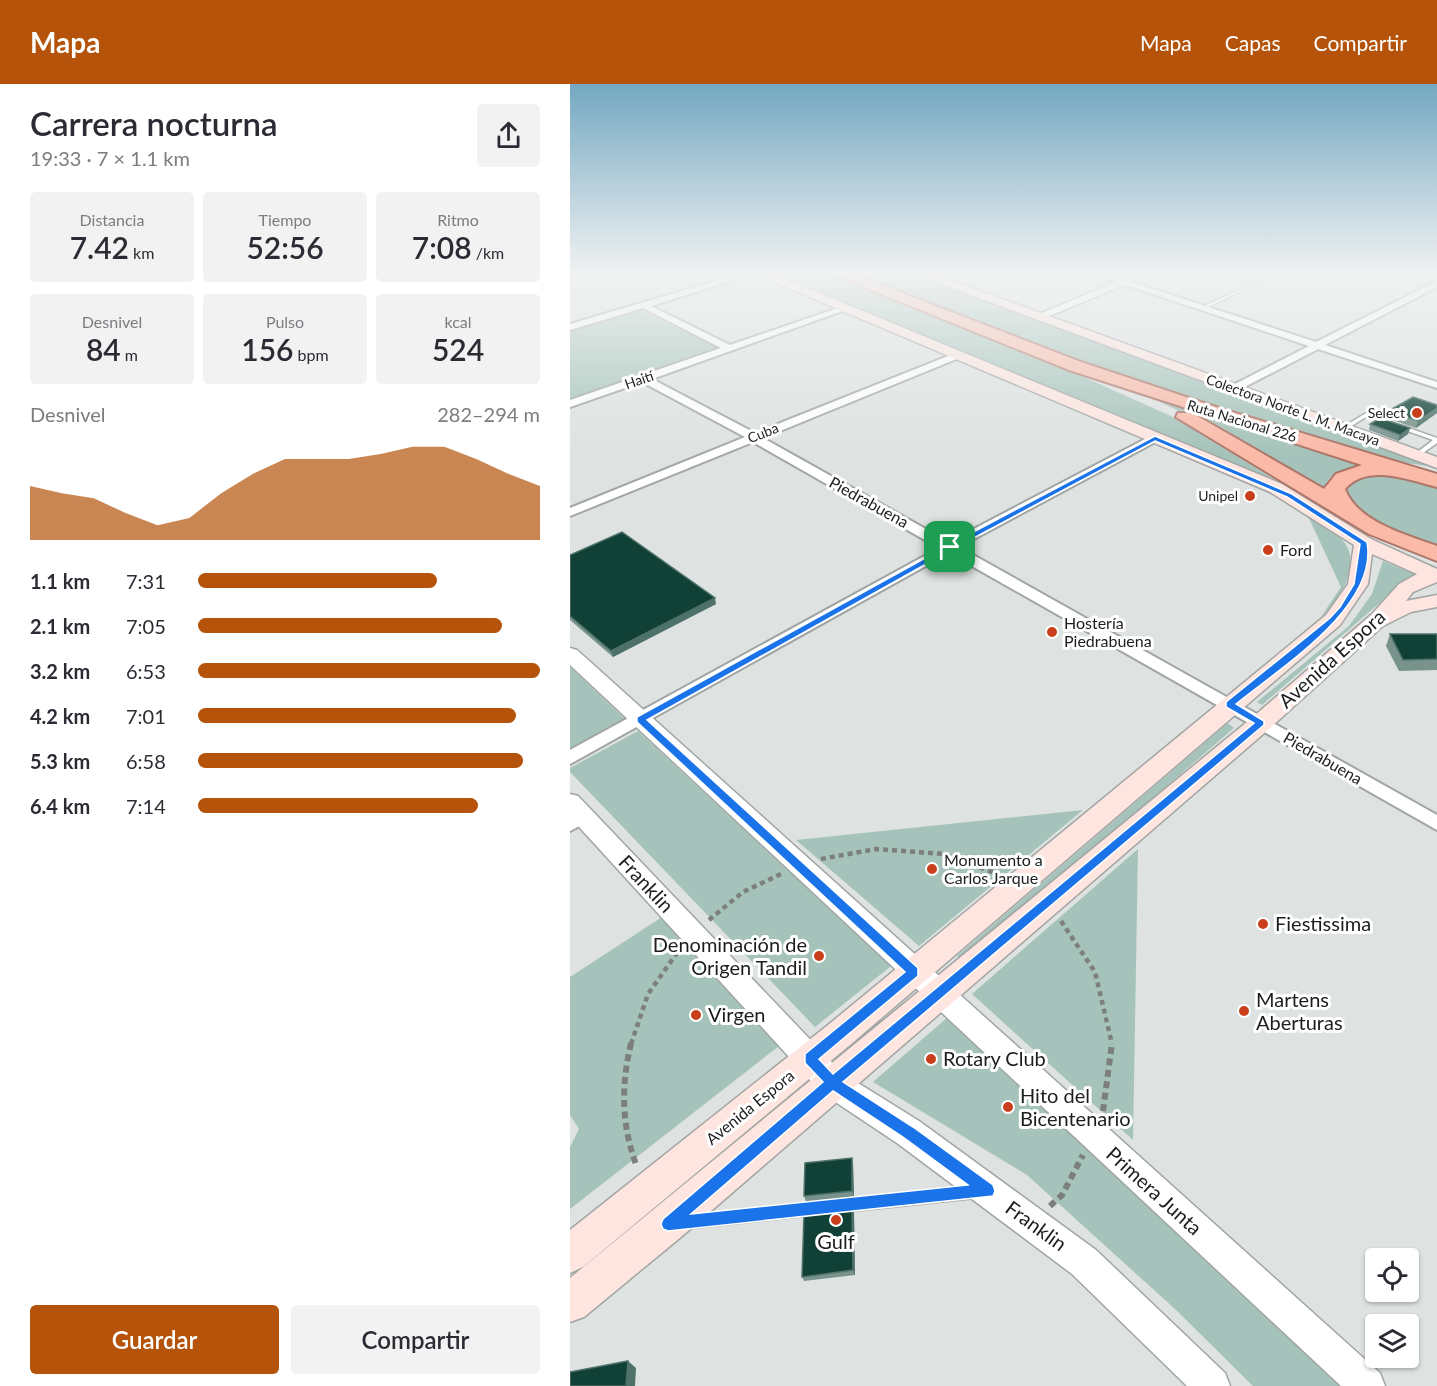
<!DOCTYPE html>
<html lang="es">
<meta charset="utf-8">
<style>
body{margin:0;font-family:Lato,sans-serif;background:#f2f2f3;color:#2b2b33;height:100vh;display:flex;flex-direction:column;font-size:22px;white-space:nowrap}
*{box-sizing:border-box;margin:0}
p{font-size:20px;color:#7c7c81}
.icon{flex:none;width:33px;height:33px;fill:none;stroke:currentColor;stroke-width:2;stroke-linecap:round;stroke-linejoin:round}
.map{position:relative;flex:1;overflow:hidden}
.drawer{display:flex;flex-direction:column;background:#fff;width:570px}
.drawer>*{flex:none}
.fabs{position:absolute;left:795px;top:1164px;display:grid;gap:12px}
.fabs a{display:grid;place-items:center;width:54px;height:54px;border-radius:6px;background:#fff;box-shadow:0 2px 4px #0004;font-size:30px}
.pin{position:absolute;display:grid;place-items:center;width:51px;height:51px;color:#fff;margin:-26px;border-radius:12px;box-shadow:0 3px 9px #0006}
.round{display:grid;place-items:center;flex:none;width:63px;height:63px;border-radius:6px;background:#f2f2f3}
.head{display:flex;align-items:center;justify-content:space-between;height:102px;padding:0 30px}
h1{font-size:33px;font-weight:600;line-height:45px}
.figures{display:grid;grid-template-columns:repeat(3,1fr);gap:9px;height:102px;padding:6px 30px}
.figures div{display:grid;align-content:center;border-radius:6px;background:#f2f2f3;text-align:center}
.figures b{font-size:30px;font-weight:600}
.figures small{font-size:16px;font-weight:400}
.figures p{font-size:16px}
.chart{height:168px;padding:12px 30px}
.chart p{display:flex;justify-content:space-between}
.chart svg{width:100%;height:108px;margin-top:6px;fill:#b45309;opacity:.7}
.button{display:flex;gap:12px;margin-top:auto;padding:12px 30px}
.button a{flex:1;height:69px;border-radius:6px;background:#b45309;color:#fff;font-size:24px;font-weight:600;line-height:69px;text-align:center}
.button a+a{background:#f2f2f3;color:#2b2b33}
ul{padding:0 30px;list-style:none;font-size:20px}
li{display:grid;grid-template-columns:96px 72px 1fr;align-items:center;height:45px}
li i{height:15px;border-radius:8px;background:#b45309}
header{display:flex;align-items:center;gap:36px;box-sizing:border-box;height:84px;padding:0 30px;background:#b45309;color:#fff}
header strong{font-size:28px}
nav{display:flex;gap:33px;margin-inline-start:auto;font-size:21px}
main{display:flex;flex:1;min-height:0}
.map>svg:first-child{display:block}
.green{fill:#a5c3ba}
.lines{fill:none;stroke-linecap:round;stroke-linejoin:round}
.service-casing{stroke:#a1a5a4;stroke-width:3}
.minor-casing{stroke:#a1a5a4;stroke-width:4}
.tertiary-casing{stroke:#a1a5a4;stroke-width:3}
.secondary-casing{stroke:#a1a5a4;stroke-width:3}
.trunk-casing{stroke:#ac776a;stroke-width:4}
.path-far1{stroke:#7c7f7e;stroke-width:4.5;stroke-dasharray:5 4;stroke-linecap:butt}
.path{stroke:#7c7f7e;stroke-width:6;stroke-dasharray:7 4.5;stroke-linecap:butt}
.service{fill:#fff;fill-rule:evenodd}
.minor{fill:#fff;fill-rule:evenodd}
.tertiary{fill:#fff;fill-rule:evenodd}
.secondary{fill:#fee5df;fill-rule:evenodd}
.trunk{fill:#fbbaa8;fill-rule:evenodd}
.wall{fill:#78928c}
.shaded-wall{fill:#4e7169}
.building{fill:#114136;stroke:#4e7169;stroke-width:1.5}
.route{fill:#1a73e8;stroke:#fff;stroke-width:1.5;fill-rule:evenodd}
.poi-dot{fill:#c93f1c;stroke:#fff;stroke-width:2}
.labels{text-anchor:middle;stroke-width:6;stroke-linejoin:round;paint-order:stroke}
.far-street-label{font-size:14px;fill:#1c1d1d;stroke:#fff}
.far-poi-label{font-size:14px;fill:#1c1d1d;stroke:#fff;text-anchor:end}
.street-label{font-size:16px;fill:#1c1d1d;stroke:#fff}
.poi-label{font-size:16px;fill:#1c1d1d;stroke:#fff;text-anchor:start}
.near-street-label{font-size:20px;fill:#1c1d1d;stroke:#fff}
.near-poi-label{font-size:20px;fill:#1c1d1d;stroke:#fff;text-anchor:start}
</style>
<header>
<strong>Mapa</strong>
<nav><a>Mapa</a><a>Capas</a><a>Compartir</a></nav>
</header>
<main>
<section class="drawer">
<div class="head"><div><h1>Carrera nocturna</h1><p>19:33 · 7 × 1.1 km</p></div><a class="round"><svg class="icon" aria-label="share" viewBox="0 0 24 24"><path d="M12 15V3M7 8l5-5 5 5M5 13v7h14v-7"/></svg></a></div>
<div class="figures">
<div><p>Distancia</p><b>7.42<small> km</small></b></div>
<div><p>Tiempo</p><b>52:56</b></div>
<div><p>Ritmo</p><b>7:08<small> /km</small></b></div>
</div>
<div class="figures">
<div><p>Desnivel</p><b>84<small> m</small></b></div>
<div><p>Pulso</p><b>156<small> bpm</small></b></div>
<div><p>kcal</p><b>524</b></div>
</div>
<div class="chart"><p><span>Desnivel</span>282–294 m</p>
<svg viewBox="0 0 160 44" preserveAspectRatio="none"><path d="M0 44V22L10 25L20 27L30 33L40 38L50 35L60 25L70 17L80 11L90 11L100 11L110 9L120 6L130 6L140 11L150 17L160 22V44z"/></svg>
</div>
<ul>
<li><b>1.1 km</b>7:31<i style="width:70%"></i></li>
<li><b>2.1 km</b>7:05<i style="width:89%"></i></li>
<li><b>3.2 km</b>6:53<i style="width:100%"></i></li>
<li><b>4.2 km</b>7:01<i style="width:93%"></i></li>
<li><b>5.3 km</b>6:58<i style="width:95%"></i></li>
<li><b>6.4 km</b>7:14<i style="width:82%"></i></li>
</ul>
<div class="button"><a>Guardar</a><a>Compartir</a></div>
</section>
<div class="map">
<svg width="867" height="1302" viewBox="0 0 867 1302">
<rect width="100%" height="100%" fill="#dee2e1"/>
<g class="green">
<path d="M190 187H251L489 282 601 332 737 415Z"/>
<path d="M272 187H333L861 382C809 378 749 356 699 341 554 297 413 242 272 187Z"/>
<path d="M69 225 150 265 0 316V246Z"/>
<path d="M564 306 683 346 804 381C786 383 759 384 754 405L609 327Z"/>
<path d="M797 391H825L867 401V464L841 454 784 425 775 405 779 399Z"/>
<path d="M737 430C765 448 792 460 776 499 770 513 763 522 751 533L771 503Z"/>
<path d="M813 477 849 492 828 503 692 621 687 618 779 542 802 510Z"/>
<path d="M0 583 55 635 0 664Z"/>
<path d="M658 639 664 644 394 877 387 872Z"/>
<path d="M68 647 321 882 245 943 0 688V684Z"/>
<path d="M513 726 349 862 226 756Z"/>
<path d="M568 765 563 1056 402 910Z"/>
<path d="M92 833 209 962 0 1125V1063L9 1045 0 1031V893Z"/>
<path d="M378 933 774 1302H683L605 1225 457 1091 303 998Z"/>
</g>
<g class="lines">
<g class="service-casing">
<g id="service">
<path d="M690 196 693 197 634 225 630 224Z"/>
<path d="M796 329 821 339 818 341 796 333 775 346 770 345Z"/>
<path d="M829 342H833L867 354V359L849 372H845V370L863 356 829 344Z"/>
<path d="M405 1102 409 1104 411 1108 409 1112 405 1114 120 1144 116 1142 114 1138 116 1134 120 1132Z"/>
</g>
</g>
<g class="minor-casing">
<g id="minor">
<path d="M179 187 190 188 81 222 160 261 271 223 278 225 82 295 185 349 383 270H389V274L193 354 379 458 581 352H589V356L389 463 867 731V746L379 469 0 680V666L369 464 183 358 0 432V424L175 353 72 298 0 323V316L151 264 73 224 0 246V240Z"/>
<path d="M369 187H382L359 197 355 194Z"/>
<path d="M514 187H528L746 258 867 197V203L755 261 867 298V304L748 265 667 307H659V303L739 262Z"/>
<path d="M13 725 19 727 22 732 19 737 0 747V731Z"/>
</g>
</g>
<g class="tertiary-casing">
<g id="tertiary">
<path d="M572 187H588L472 235 462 233Z"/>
<path d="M835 187H853L867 192V198Z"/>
<path d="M0 564 7 566 810 1289 815 1302H771L0 581Z"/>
<path d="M0 710 8 712 272 989 349 1037 526 1166 655 1289 660 1302H617L502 1190 327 1059 252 1009 0 733Z"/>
</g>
</g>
<g class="secondary-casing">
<g id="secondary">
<path d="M178 187H196L712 400 801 455 867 485V498L843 508 836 517 867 511V523L841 528 813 542 699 645 111 1153 14 1233 0 1238V1194L683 633 802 530 829 500 847 490 802 470 798 500 770 541 280 961 13 1183 0 1189V1146L258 941 756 531 778 500 784 461 700 408Z"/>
<path d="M336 187H355L867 373V384Z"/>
</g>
</g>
<g class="trunk-casing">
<path id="trunk" d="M254 187H275L511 278 649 324 867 390V403C838 396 798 379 775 405 787 438 837 451 867 462V477L799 450 606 333 608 329H622L754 405 766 390 792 381 499 286Z"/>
</g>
<g class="path-far1">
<path d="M251 775 306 765 374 770 428 790"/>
<path d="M139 836 173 808 211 790"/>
<path d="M491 837 525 888 542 960"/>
<path d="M61 960 78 910 109 866"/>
</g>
<g class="path">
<path d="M61 959C51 1002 51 1041 67 1083"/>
<path d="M533 1027 542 959"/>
<path d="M480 1122 492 1111 513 1071"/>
</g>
<use href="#service" class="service"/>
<use href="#minor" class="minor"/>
<use href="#tertiary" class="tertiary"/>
<use href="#secondary" class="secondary"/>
<use href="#trunk" class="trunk"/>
</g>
<g class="wall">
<path d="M867 321V329L846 344 816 334 818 327Z"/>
<path d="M800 340 840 344 838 350 828 357 799 346Z"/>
<path d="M0 471 146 520 43 573 0 536Z"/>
<path d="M820 550H867V586L829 587 816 562Z"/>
<path d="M282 1074 283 1079 284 1113 236 1118 234 1112Z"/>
<path d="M282 1124 284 1129 285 1191 234 1197 232 1193Z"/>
</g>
<g class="shaded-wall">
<path d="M867 324V329L846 344 848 337Z"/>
<path d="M840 344 838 350 828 357 830 351Z"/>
<path d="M145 514 146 520 43 573 41 567Z"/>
<path d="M282 1074 283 1079 284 1113 282 1107Z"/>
<path d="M282 1124 284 1129 285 1191 283 1186Z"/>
<path d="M58 1277 66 1284 65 1302H56Z"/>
</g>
<g class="building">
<path d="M843 313 867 321V324L848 337 818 327Z"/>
<path d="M810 334 840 344 830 351 800 340Z"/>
<path d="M52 448 145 514 41 567 0 532V471Z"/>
<path d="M820 550H867V575L833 576Z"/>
<path d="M282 1074V1107L234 1112 235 1079Z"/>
<path d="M282 1124 283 1186 232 1193 234 1129Z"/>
<path d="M58 1277 56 1302H0V1288Z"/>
</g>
<linearGradient id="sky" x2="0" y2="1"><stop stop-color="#74a8c2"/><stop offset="0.51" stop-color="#f0f2f2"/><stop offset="1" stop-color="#f0f2f2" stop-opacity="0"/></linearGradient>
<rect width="867" height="370" fill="url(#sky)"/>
<path class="route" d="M585 352 722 410 797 458C809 523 710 584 666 620L694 637V641L273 998 343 1043 423 1101 425 1107 423 1112 98 1147 93 1145 91 1140 93 1135 253 998 235 979V970L335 888 67 638V633L377 462ZM585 357 717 413 790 460 784 500 770 523 760 534 656 618V623L684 639 263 990 249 975 348 892V884L77 636 383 465ZM263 1007 333 1053 398 1101 121 1130Z"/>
<g class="poi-dot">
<circle cx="847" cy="329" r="6"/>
<circle cx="680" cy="412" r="6"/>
<circle cx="698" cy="466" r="6"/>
<circle cx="482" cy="548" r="6"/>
<circle cx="362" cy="785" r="6"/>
<circle cx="693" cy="840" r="6"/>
<circle cx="249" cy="872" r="6"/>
<circle cx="674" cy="927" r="6"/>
<circle cx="126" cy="931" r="6"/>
<circle cx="361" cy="975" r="6"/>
<circle cx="438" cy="1023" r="6"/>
<circle cx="266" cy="1136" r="6"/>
</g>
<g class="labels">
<g class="far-street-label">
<text transform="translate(69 296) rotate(-19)" y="5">Haití</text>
<text transform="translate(723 326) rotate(20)" y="5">Colectora Norte L. M. Macaya</text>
<text transform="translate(672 337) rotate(17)" y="5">Ruta Nacional 226</text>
<text transform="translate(193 349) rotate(-22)" y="5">Cuba</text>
</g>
<g class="far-poi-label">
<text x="835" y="334">Select</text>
<text x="668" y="417">Unipel</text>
</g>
<g class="street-label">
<text transform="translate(299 418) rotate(29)" y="6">Piedrabuena</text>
<text transform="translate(753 674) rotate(30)" y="6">Piedrabuena</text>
<text transform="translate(180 1023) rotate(-39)" y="6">Avenida Espora</text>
</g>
<g class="poi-label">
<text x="710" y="472">Ford</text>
<text x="494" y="545">Hostería<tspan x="494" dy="18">Piedrabuena</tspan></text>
<text x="374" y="782">Monumento a<tspan x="374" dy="18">Carlos Jarque</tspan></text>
</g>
<g class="near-street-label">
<text transform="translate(762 575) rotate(-42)" y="7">Avenida Espora</text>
<text transform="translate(76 800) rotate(47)" y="7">Franklin</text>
<text transform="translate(584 1107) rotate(42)" y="7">Primera Junta</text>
<text transform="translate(466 1142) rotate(36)" y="7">Franklin</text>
</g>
<g class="near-poi-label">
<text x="705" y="847">Fiestissima</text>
<text x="237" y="868" text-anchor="end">Denominación de<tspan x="237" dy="23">Origen Tandil</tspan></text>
<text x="686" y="923">Martens<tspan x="686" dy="23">Aberturas</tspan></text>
<text x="138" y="938">Virgen</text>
<text x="373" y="982">Rotary Club</text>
<text x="450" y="1019">Hito del<tspan x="450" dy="23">Bicentenario</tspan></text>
<text x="266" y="1165" text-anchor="middle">Gulf</text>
</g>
</g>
</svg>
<div class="fabs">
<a><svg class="icon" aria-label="locate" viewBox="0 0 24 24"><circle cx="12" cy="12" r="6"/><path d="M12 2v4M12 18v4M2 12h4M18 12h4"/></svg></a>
<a><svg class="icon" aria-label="layers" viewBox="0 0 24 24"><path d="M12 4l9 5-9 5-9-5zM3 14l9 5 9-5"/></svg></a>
</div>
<div class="pin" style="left:380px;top:463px;background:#1e9e55"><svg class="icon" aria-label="arrive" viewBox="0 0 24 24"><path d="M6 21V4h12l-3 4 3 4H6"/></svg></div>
</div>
</main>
